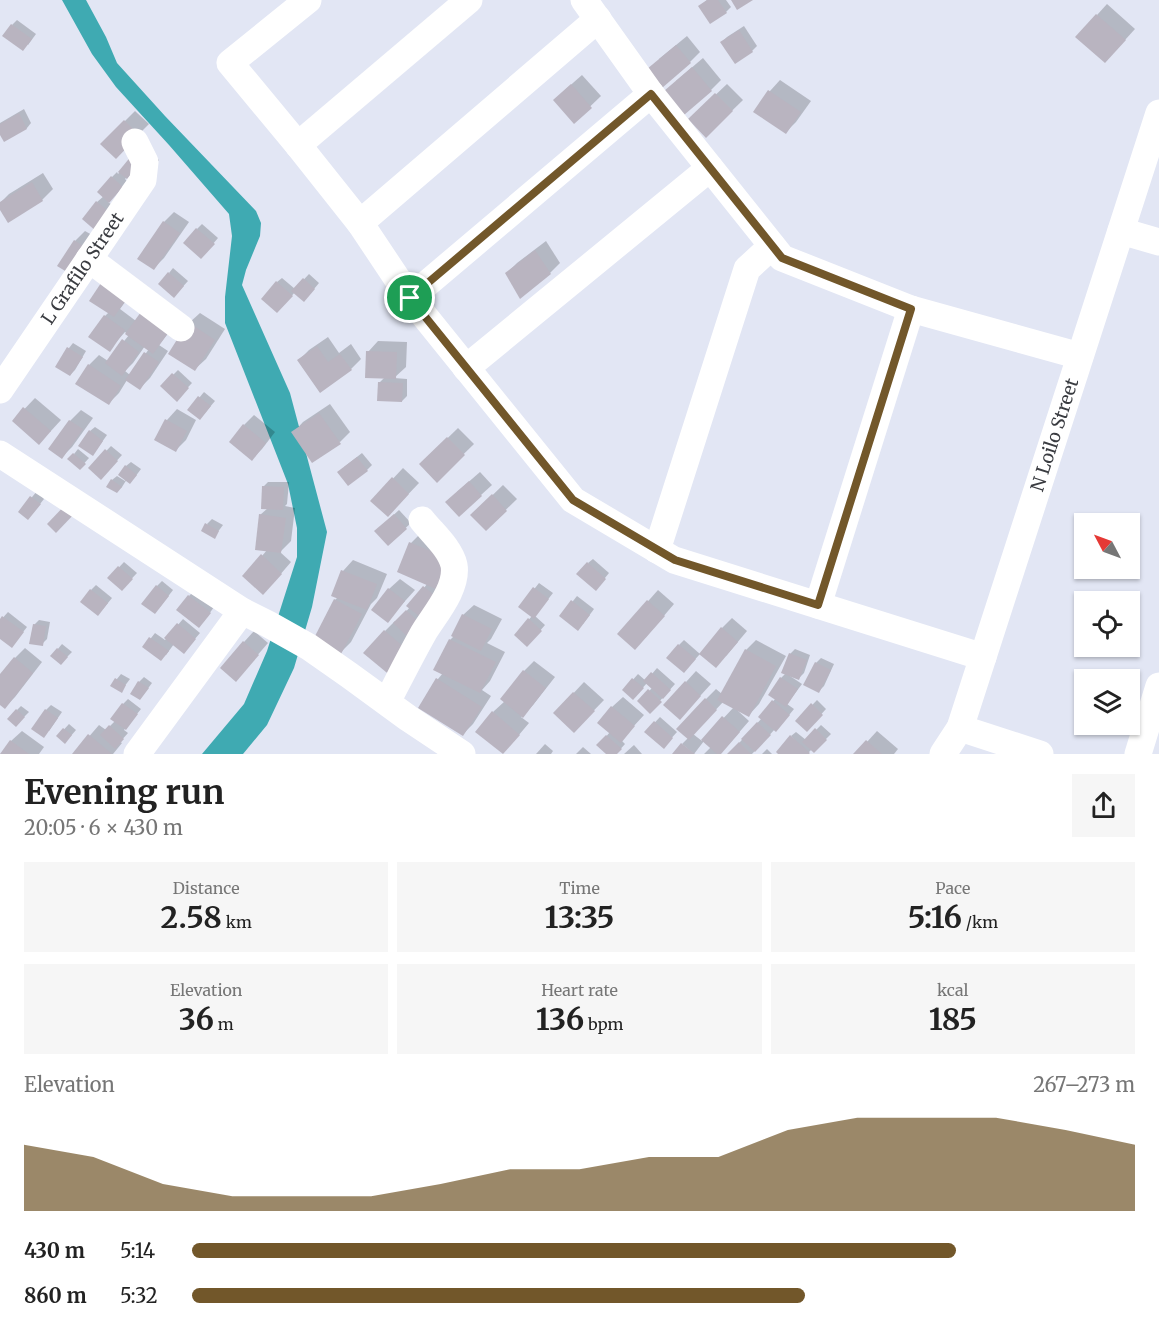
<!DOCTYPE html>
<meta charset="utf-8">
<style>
body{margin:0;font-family:Merriweather,serif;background:#f6f6f6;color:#222;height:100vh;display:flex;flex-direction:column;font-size:22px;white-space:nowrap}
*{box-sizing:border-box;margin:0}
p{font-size:20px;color:#767676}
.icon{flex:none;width:33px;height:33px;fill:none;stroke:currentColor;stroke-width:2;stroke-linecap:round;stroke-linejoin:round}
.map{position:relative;height:754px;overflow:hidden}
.details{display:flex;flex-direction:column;background:#fff;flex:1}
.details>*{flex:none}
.needle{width:39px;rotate:311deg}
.fabs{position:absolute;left:1074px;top:513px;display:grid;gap:12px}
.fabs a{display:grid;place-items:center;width:66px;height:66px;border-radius:0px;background:#fff;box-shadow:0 2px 4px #0004;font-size:30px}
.pin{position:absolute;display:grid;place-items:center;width:51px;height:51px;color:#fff;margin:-26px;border:3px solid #fff;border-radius:50%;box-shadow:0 2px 6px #0007}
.round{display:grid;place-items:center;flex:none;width:63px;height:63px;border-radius:0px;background:#f6f6f6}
.headline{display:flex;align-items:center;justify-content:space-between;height:102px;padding:0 24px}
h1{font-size:33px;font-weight:700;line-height:45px}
.stats{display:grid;grid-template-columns:repeat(3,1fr);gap:9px;height:102px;padding:6px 24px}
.stats div{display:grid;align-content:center;border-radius:0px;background:#f6f6f6;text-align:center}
.stats b{font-size:30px;font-weight:700}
.stats small{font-size:16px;font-weight:400}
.stats p{font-size:16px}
.chart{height:168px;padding:12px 24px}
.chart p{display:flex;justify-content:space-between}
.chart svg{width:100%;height:108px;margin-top:6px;fill:#72572a;opacity:.7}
ul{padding:0 24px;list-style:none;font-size:20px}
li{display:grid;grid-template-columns:96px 72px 1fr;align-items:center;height:45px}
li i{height:15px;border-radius:8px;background:#72572a}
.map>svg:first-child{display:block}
.water{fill:#3faab2}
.shadow{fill:#0003;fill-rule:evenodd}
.building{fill:#b9b4c0}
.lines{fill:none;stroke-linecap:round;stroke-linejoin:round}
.street{stroke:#fff;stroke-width:27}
.route-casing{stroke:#fff;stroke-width:12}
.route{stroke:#72572a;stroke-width:8}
.labels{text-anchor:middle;stroke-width:4.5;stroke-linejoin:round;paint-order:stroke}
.street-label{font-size:18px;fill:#3a3c41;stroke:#f0f4fe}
</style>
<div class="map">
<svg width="1159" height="754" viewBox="0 0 1159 754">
<rect width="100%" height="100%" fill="#e2e6f4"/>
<path class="water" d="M62 0H86L106 37 117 63 165 116 256 211 261 223 260 236 246 270 242 285 290 393 327 532 312 607 294 668 267 725 243 754H202L244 704 267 651 297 557V528L288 484 225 323V297L232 236 229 214 169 145 116 87 92 54Z"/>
<g class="shadow">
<path d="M707 0H726L731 7 726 12 700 6Z"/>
<path d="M1107 4 1135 29 1115 51 1097 15Z"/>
<path d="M17 20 36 34 28 45 12 25Z"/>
<path d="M744 26 757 46 752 51 722 42 727 37Z"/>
<path d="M687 36 700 52 690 62 659 59Z"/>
<path d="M703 58 721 80 711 90 676 81Z"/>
<path d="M582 75 601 96 574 122 565 90Z"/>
<path d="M780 80 811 101 796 122 786 132 755 112 770 91Z"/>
<path d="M727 84 743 100 706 136 690 119Z"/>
<path d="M24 109 31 123 27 128 4 140 0 132V123Z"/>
<path d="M135 111 149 124 116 157 102 144Z"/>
<path d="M143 146 159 160 149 172 135 168 125 179 127 181 108 202 116 208 102 225 97 202 104 196 112 177 117 172 118 174Z"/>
<path d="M43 173 53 189 42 200 8 221 0 207V203L9 194Z"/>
<path d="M174 212 189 222 164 258 154 268 164 222Z"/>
<path d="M202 224 218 238 206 252 197 229Z"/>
<path d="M85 231 101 240 86 265 75 241Z"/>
<path d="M546 241 560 263 550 273H507L517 263Z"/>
<path d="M173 268 188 281 179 291 169 273Z"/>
<path d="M309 274 319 283 309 295 295 292 282 307 277 282 282 278 295 289Z"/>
<path d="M139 283 120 309 136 321 183 314 159 345 168 351 150 378 140 388 127 380 119 393 108 404 89 365 99 355 108 361 129 335 125 332 109 350 105 316ZM145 346 149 349 130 375 125 371 133 363Z"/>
<path d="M200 313 225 329 206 359 195 369 189 323Z"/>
<path d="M328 337 339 353 351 344 361 359 351 369 299 360 309 350Z"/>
<path d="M378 341 407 342 406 367 394 378 407 379V396L402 401 379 383 385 377 368 352Z"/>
<path d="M73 343 86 351 75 370 70 375 57 366 69 348Z"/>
<path d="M178 370 192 383 177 399 162 386Z"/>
<path d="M204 392 215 401 204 414 189 410Z"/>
<path d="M35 398 61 420 50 432 14 420Z"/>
<path d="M330 404 350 432 340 442 293 433 303 422Z"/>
<path d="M177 409 196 420 186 440 176 450 156 439 167 420Z"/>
<path d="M81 410 93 418 72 447 62 457 51 449 70 421Z"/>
<path d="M254 415 275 432 262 449 252 459 244 425Z"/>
<path d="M95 427 107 435 97 449 90 431Z"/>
<path d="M458 428 474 444 437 480 421 464Z"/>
<path d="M111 446 122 455 101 478 90 468Z"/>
<path d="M78 449 89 458 80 468 74 454Z"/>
<path d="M362 453 372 465 367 470 344 467Z"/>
<path d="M131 462 141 469 135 477 127 479 122 487 117 491 112 480 117 476 125 481 126 479V466Z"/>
<path d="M403 468 419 483 398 505 372 501Z"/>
<path d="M480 472 492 485 481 495 457 492Z"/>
<path d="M268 482H289L287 504 285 506 295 508 291 541 280 552 291 562 273 583 262 556 267 550 260 515 268 508 263 487Z"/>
<path d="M503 485 517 499 486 529 472 515Z"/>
<path d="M37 491 44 499 32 514 20 512Z"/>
<path d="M399 510 411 523 388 544 376 531Z"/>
<path d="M212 519 223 525 214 537 207 524Z"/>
<path d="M421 533 460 549 402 664 385 631 395 621 397 622 410 607 427 584 411 543Z"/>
<path d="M593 559 609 573 600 584 588 563Z"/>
<path d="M353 560 387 574 377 598 371 604 351 642 341 652 335 600 338 597 333 595 343 571Z"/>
<path d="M124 562 137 573 122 589 109 578Z"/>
<path d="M400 579 415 590 387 621 373 610 389 589Z"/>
<path d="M162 581 173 590 160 607 157 586Z"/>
<path d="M539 583 553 593 535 616 545 625 532 640 516 634 532 616 520 607Z"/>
<path d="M96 585 112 598 103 609 91 590Z"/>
<path d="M658 590 674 604 645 638 619 634Z"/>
<path d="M194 591 214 607 204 621 189 596Z"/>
<path d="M577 596 594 609 583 624 561 616Z"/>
<path d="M474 605 502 619 491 639 487 643 505 652 490 681 482 690 491 696 473 724 463 734 420 707 438 679 443 673 450 640 454 636 463 615Z"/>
<path d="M8 612 27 627 16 641 0 637V621Z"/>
<path d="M732 618 747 631 726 656 722 628Z"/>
<path d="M183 619 200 633 188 647 174 644 166 655 144 647 155 633 165 640Z"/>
<path d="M39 620 50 622 47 639 42 644 34 625Z"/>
<path d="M254 631 268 643 236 680 244 642Z"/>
<path d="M684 640 700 654 688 667 679 645Z"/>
<path d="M756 640 786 656 759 704 749 715 737 710 749 721 729 744 719 754H704L711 747 704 741 694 754 682 744 688 738 706 699 716 689 722 694 746 650ZM724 701 734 707 702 741 693 734Z"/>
<path d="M62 644 72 652 61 663 52 656Z"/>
<path d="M25 648 42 662 15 697 5 707 0 703V677L15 658Z"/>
<path d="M795 649 810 655 804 673 799 678 790 676 802 684 787 704 794 709 781 725 775 729 752 754H729L762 718 760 716 776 698 781 678 786 673 790 654Z"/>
<path d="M821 658 834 664 824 686 819 691 816 663Z"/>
<path d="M534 661 555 677 533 705 521 717 529 723 513 742 493 712 505 701 524 671Z"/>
<path d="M657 668 675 684 650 712 639 701 652 688 647 683 638 693 624 690 638 674 646 681Z"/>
<path d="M696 671 711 684 690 707 686 682Z"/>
<path d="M121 674 130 679 121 691 112 685Z"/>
<path d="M144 677 152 683 140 699 139 682Z"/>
<path d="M584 682 604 700 574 731 555 713Z"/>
<path d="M623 697 644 715 621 740 625 744 616 754 599 745 610 732 612 707Z"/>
<path d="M128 699 141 709 124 730 128 733 120 742 122 743 113 754H74L99 725 106 730 115 721 123 704Z"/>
<path d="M817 700 826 709 807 730 797 721Z"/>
<path d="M51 705 62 712 49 731 46 710Z"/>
<path d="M21 706 29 712 21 720 17 710Z"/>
<path d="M660 717 677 732 668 742 646 732Z"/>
<path d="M69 724 76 730 70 737 58 736Z"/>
<path d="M821 725 831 734 814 751 812 749 807 754 791 736 796 732 806 740Z"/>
<path d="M22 731 44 747 39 754H2L11 741Z"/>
<path d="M877 731 898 749 894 754H856Z"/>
<path d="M545 744 553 751 551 754H536Z"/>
<path d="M634 745 642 754H624Z"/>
<path d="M583 747 591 754H576Z"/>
<path d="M767 749 772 754H762Z"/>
</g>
<g class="building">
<path d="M707 0H718L727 13 710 24 698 6Z"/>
<path d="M731 0H753L737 10Z"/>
<path d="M1096 14 1126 40 1105 63 1075 37Z"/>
<path d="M11 24 32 39 23 51 2 36Z"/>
<path d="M739 30 753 52 735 64 720 42Z"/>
<path d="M676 45 691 63 662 88 647 69Z"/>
<path d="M692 67 712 91 684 115 664 91Z"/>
<path d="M571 84 592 108 574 124 553 100Z"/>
<path d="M768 90 801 112 786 134 753 112Z"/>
<path d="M715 93 733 111 706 138 688 119Z"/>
<path d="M19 113 27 129 4 142 0 135V124Z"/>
<path d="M124 120 139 135 116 159 100 144Z"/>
<path d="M137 149 135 170 127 179 118 172Z"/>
<path d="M111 176 123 187 109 203 97 192Z"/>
<path d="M32 182 43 201 8 223 0 210V202Z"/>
<path d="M96 201 112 214 97 232 82 219Z"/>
<path d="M163 221 180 233 154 270 137 259Z"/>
<path d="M196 228 215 244 201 259 183 243Z"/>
<path d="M74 240 91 251 75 277 57 266Z"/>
<path d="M535 250 551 274 520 299 505 273Z"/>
<path d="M168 272 184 286 174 298 158 284Z"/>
<path d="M105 277 130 294 114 317 89 301Z"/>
<path d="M303 278 315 289 304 302 291 291Z"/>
<path d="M276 281 293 296 277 313 261 299Z"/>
<path d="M146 305 174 325 153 354 125 334Z"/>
<path d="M104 315 125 330 110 352 88 337Z"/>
<path d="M188 322 215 340 195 371 168 354Z"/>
<path d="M122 339 139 352 122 376 105 363Z"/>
<path d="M317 346 328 362 340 354 352 370 320 393 297 360Z"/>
<path d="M67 347 83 357 70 376 55 367Z"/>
<path d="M366 351 397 352 396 379 365 378Z"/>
<path d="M144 352 159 362 140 390 125 380Z"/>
<path d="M88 364 121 386 109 405 75 384Z"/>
<path d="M172 373 189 388 177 402 160 386Z"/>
<path d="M378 382 403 383 402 402 377 401Z"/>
<path d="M198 396 211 406 200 420 187 410Z"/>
<path d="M23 407 51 431 39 445 12 421Z"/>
<path d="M319 413 341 444 312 463 291 432Z"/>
<path d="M165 419 187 431 176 452 154 440Z"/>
<path d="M69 420 83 429 62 459 48 449Z"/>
<path d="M243 424 266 443 252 461 229 442Z"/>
<path d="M89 430 103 441 93 456 78 446Z"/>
<path d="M447 437 465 455 437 483 419 464Z"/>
<path d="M105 449 118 461 101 480 88 468Z"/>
<path d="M73 453 86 464 80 470 67 459Z"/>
<path d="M357 457 368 471 348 486 337 472Z"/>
<path d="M125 465 137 475 130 484 118 475Z"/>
<path d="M392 477 409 494 388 517 370 501Z"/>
<path d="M111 479 122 487 117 493 106 487Z"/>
<path d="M469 481 482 496 459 517 445 502Z"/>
<path d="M262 486 284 487 283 510 261 509Z"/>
<path d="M492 494 507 511 486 531 470 515Z"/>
<path d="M30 496 41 504 28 520 18 512Z"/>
<path d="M67 503 77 511 56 533 47 524Z"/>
<path d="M259 514 286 518 281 553 255 550Z"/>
<path d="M394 514 407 529 388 546 374 531Z"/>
<path d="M205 523 219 531 215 539 201 531Z"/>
<path d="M409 542 450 559 438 590 397 572Z"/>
<path d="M261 554 282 574 263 595 242 576Z"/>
<path d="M587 562 606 579 596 591 576 574Z"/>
<path d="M118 566 133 579 122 591 107 578Z"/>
<path d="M341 570 377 584 367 610 331 596Z"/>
<path d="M156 585 169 596 155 614 141 604Z"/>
<path d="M423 586 443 602 427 622 406 606Z"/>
<path d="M533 587 549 599 534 619 518 607Z"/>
<path d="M388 588 405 601 388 623 371 610Z"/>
<path d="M90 589 108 603 98 616 80 602Z"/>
<path d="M188 595 211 613 199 628 176 610Z"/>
<path d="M334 599 362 614 341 654 313 640Z"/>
<path d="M571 600 590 615 578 631 559 616Z"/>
<path d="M647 600 665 616 635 650 617 634Z"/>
<path d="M406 610 422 625 409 638 393 623Z"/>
<path d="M462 614 492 629 481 651 451 636Z"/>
<path d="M2 616 24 632 12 648 0 639V619Z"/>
<path d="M528 618 542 631 527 647 514 635Z"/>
<path d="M177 623 196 639 184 654 164 638Z"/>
<path d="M33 624 46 626 43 646 29 644Z"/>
<path d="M721 627 738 642 716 668 699 654Z"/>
<path d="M384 630 412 654 392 677 363 653Z"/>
<path d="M149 637 169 651 161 661 142 647Z"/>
<path d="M449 639 496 662 480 693 433 670Z"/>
<path d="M243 641 259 655 236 682 220 668Z"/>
<path d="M678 644 696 659 684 673 666 658Z"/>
<path d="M57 648 68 657 61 665 50 656Z"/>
<path d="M745 649 776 666 749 717 717 700Z"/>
<path d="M789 653 807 660 799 680 781 673Z"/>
<path d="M14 657 33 673 5 709 0 705V674Z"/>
<path d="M815 662 831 670 819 693 803 685Z"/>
<path d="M523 670 546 688 523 718 500 699Z"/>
<path d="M651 672 671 690 663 699 643 681Z"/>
<path d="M780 677 798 689 786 707 768 695Z"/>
<path d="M115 678 126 685 122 693 110 686Z"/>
<path d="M436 678 482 707 463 736 418 708Z"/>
<path d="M632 678 644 688 633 700 622 690Z"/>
<path d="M138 681 149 688 140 700 130 694Z"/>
<path d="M685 681 701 696 680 720 663 705Z"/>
<path d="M648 689 662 702 650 714 637 701Z"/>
<path d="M573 692 595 711 574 733 553 713Z"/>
<path d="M705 698 717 710 689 740 676 729Z"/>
<path d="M772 700 790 715 776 732 758 717Z"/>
<path d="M122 703 138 714 126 730 110 719Z"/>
<path d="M811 703 823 715 807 732 795 721Z"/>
<path d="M611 706 635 726 621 743 597 723Z"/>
<path d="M16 709 25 717 16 727 7 719Z"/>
<path d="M45 709 58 718 44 738 31 729Z"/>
<path d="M492 711 520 735 503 754 475 732Z"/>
<path d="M722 716 740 732 721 754H717L701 740Z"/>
<path d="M654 721 673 738 664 749 644 732Z"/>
<path d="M757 722 771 735 755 752 741 739Z"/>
<path d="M109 725 124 739 115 749 100 735Z"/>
<path d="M63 728 72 735 65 744 56 736Z"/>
<path d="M815 728 827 740 814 753 802 742Z"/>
<path d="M88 734 112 754H72Z"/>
<path d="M606 735 622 749 617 754H606L596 745Z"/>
<path d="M790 735 810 753 809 754H778L776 752Z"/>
<path d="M10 740 29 754H0Z"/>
<path d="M866 740 882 754H853Z"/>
<path d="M739 742 751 754H727Z"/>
<path d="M681 743 695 754H672Z"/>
</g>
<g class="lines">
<g class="street">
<path d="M308 0 230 63 298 145 360 223 410 298 573 500 674 560 983 657"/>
<path d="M584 0 651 94 782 258 911 309 1080 356"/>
<path d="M298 145 469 0"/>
<path d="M360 223 598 19"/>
<path d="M1121 231 1159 242"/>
<path d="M89 259 181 328"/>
<path d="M410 298 651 94"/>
<path d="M466 368 710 168"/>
<path id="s1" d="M0 390 143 180 145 162 135 142"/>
<path d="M0 454 242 611 268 624 309 647 349 675 408 718 462 754"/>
<path d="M657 550 747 269 772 246"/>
<path d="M818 605 911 309"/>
<path d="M387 702C399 679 411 655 424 632 435 614 458 588 454 565 450 548 433 534 422 520"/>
<path d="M960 728 1040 754"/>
<path d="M137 754 242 611"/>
<path id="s2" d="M943 754 960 728 1159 113"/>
<path d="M1138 754 1159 686"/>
</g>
</g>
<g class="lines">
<g class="route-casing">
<path id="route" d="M651 94 782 258 911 309 818 605 675 560 573 500 410 298Z"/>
</g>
<use href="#route" class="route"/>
</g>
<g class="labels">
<g class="street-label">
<text dy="6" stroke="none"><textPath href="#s1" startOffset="147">L Grafilo Street</textPath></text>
<text dy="6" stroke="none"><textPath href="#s2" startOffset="339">N Loilo Street</textPath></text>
</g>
</g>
</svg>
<div class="fabs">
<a><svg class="needle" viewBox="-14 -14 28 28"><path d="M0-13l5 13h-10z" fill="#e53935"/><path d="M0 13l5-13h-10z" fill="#767676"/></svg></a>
<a><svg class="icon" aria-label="locate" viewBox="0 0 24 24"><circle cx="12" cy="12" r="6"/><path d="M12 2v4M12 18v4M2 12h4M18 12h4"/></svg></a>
<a><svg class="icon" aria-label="layers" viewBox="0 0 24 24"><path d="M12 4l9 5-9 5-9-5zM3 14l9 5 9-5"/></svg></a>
</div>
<div class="pin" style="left:410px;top:298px;background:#1e9e55"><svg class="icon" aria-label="arrive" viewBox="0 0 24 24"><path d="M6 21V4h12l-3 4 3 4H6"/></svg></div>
</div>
<section class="details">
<div class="headline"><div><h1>Evening run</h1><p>20:05 · 6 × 430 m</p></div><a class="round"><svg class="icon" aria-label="share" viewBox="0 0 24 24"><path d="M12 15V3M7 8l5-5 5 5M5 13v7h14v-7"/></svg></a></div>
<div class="stats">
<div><p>Distance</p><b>2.58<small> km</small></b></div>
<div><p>Time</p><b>13:35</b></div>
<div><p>Pace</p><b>5:16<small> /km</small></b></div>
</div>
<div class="stats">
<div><p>Elevation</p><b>36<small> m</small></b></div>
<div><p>Heart rate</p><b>136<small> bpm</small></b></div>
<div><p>kcal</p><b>185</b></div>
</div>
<div class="chart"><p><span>Elevation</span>267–273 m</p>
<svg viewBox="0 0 160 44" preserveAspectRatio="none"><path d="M0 44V17L10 22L20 33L30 38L40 38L50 38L60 33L70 27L80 27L90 22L100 22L110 11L120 6L130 6L140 6L150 11L160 17V44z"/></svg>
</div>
<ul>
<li><b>430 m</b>5:14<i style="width:81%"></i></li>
<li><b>860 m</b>5:32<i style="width:65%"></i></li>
</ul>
</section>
